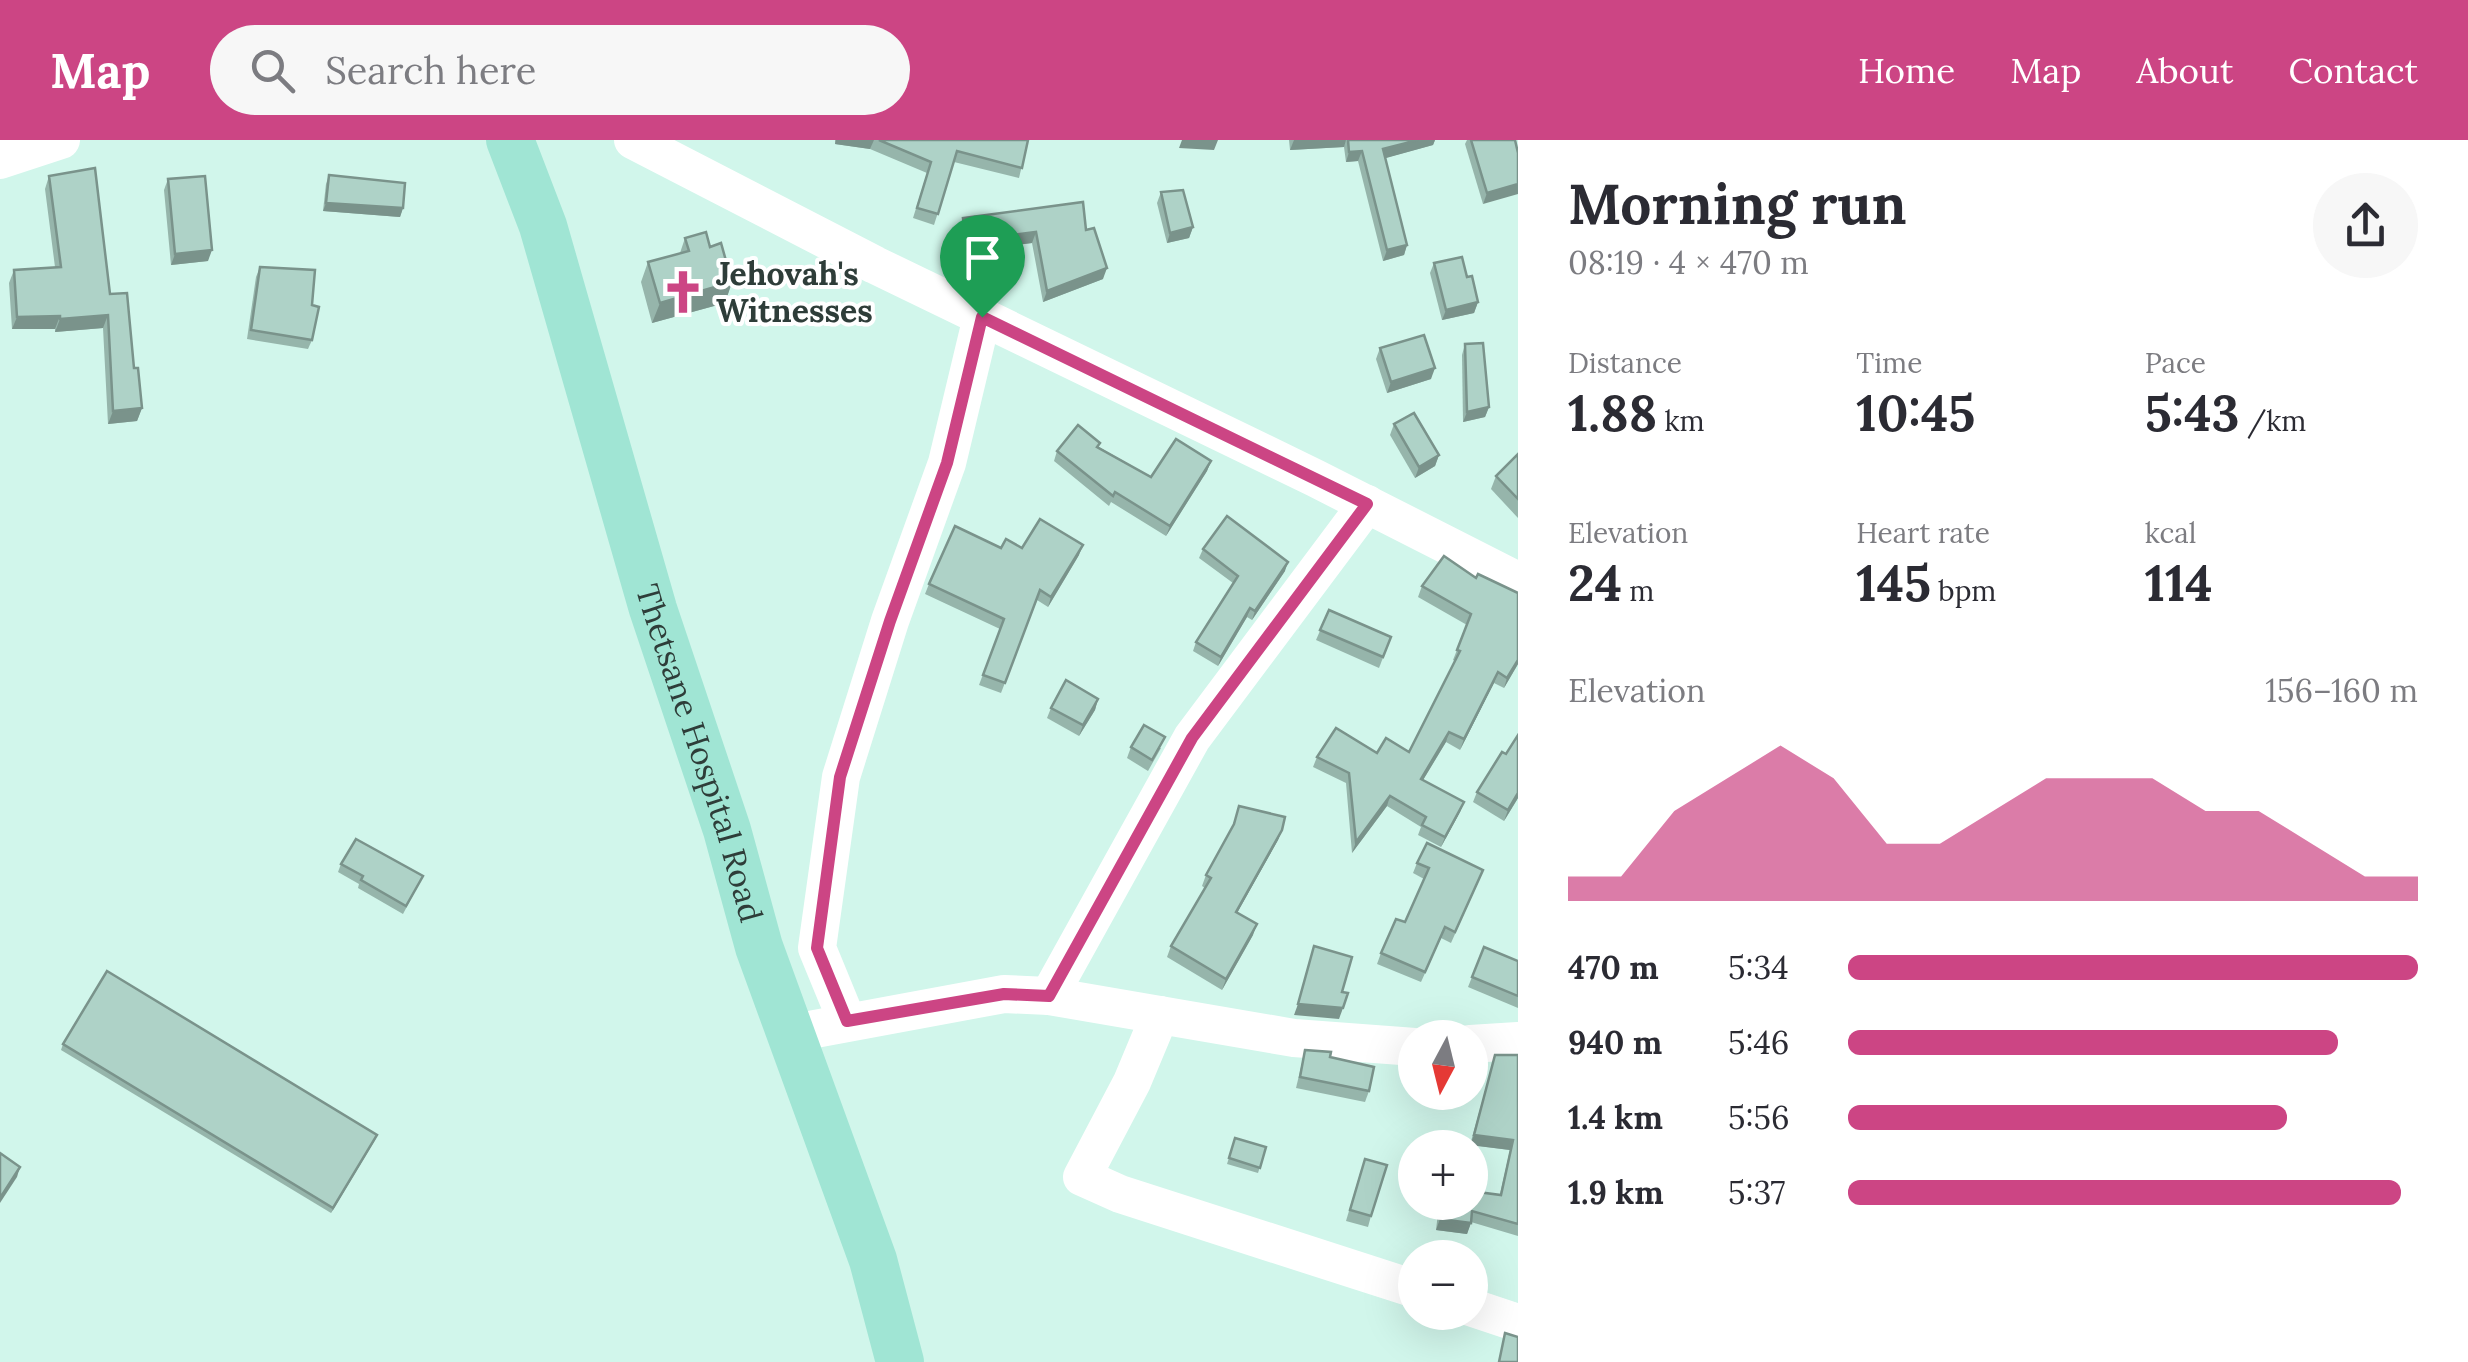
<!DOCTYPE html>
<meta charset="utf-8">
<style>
body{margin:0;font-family:Lora,serif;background:#f7f7f7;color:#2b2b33;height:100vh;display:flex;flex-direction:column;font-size:38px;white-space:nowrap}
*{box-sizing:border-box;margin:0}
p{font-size:32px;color:#7c7c81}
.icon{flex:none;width:55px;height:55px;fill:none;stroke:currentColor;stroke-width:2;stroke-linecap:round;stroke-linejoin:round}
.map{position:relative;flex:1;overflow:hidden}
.side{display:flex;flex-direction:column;background:#fff;width:950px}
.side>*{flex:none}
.needle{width:65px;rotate:187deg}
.fabs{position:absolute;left:1398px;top:880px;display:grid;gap:20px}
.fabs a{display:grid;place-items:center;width:90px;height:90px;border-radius:50%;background:#fff;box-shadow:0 10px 40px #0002;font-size:50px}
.pin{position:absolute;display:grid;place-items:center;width:85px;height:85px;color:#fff;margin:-102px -42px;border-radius:50% 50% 50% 0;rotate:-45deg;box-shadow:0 0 10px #0007}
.pin .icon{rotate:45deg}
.round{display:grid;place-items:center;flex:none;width:105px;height:105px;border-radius:52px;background:#f7f7f7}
.head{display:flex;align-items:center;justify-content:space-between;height:170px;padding:0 50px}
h1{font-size:55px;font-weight:800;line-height:75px}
.metrics{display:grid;grid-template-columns:repeat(3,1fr);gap:15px;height:170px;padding:10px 50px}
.metrics div{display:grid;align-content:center}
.metrics b{font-size:50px;font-weight:800}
.metrics small{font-size:28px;font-weight:400}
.metrics p{font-size:28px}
.chart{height:280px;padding:20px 50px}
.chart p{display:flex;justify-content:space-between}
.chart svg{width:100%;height:180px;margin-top:10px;fill:#cc4584;opacity:.7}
ul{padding:0 50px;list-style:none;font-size:32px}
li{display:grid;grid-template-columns:160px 120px 1fr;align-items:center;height:75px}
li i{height:25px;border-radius:12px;background:#cc4584}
header{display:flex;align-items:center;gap:60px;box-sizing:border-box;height:140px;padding:0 50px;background:#cc4584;color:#fff}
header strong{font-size:48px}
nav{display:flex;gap:55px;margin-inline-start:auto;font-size:35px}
.search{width:700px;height:90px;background:#f7f7f7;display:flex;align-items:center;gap:25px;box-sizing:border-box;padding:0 35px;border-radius:55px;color:#7c7c81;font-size:38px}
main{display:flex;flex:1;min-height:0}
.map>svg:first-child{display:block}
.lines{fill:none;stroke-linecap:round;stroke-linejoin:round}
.minor{stroke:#fff;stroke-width:38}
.major{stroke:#a0e5d4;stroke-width:48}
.wall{fill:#96b5ab}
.shaded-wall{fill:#7a938b}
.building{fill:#aed2c7;stroke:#7a938b;stroke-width:2.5}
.route-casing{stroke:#fff;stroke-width:20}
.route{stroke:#cc4584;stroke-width:12}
.labels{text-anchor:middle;stroke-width:8;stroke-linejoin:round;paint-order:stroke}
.poi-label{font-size:32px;font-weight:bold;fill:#2e3d39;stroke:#fff;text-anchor:start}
.street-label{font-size:32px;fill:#2e3d39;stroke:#fff}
</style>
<header>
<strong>Map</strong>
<div class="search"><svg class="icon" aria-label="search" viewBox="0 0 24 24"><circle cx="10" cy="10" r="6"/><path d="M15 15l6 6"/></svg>Search here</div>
<nav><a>Home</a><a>Map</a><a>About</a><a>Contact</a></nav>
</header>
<main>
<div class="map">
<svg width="1518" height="1222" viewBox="0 0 1518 1222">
<rect width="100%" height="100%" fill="#d1f6eb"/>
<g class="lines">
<g class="minor">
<path d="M633 0 875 125 1315 338 1518 441"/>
<path d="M0 20 61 0"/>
<path d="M1049 856 1192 598 1367 364"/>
<path d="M1160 875 1132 942 1082 1037 1120 1054 1415 1149"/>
<path d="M847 881 817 808 841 637 890 481 947 323 982 177"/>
<path d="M788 894 1004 854 1049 856 1294 898 1415 907"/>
<path d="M1470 904 1518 901"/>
<path d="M1470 1167 1518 1183"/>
</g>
<path class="major" id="s1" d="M510 0 543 86 653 469 727 690 759 807 873 1120 900 1222"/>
</g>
<g class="wall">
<path d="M835 0H1028L1019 38 954 22 934 85 913 78 927 33 870 9 835 4Z"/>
<path d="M1289 0H1435L1433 5 1385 18 1407 105 1404 115 1383 121 1358 21 1346 22 1344 7 1290 10Z"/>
<path d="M1467 0H1515L1483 64 1465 4Z"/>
<path d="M329 35 403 68 400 77 323 71 326 44Z"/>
<path d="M49 36 110 154 134 228 142 268 137 281 108 284 103 188 55 192V189H12L9 143 14 130 55 127 45 49Z"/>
<path d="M168 39 208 121 171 125 164 50Z"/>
<path d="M1161 52 1193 87 1189 98 1167 103 1157 63Z"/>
<path d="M963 78 1086 90 1103 139 1043 162 1032 103 962 112 959 88Z"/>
<path d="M685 98 710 107 732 142 725 163 652 183 641 142 648 122 680 113Z"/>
<path d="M1434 123 1467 137 1478 162 1474 173 1442 180 1430 133Z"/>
<path d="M260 127 312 165V200L308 209 247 199 256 137Z"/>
<path d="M1465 204 1489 267 1485 277 1463 282 1462 215Z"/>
<path d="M1380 208 1431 239 1387 253 1376 219Z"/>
<path d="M1394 284 1439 315 1435 326 1415 338 1390 295Z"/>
<path d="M1099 307 1151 337 1211 321 1207 331 1166 396 1111 362 1109 366 1054 321 1057 311Z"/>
<path d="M1518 314V378L1491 349 1496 336Z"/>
<path d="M1001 408 1079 415 1048 467 1037 460 1001 553 979 545 1000 489 925 454 929 444Z"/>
<path d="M1203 409 1285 431 1252 480 1247 477 1218 526 1193 511 1196 502 1233 443 1199 418Z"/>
<path d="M1476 438 1518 453V524L1504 548 1494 543 1460 610 1446 602 1423 640 1464 662 1460 672 1441 707 1418 695 1421 687 1387 666 1352 713 1346 643 1313 627 1317 617 1409 612 1455 521 1453 520 1467 485 1418 457 1422 446Z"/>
<path d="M1329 470 1391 497 1379 528 1316 500Z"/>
<path d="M1098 559 1095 570 1079 596 1047 578 1051 568Z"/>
<path d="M1131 607 1161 608 1148 631 1127 618Z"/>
<path d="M1506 614 1518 658 1504 681 1473 662 1477 652Z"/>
<path d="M1239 666 1282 690 1278 700 1237 773 1253 795 1222 850 1167 817 1171 806 1205 748 1202 746 1206 735 1232 688Z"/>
<path d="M1417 723 1479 740 1451 803 1441 798 1421 842 1377 824 1381 813 1405 782 1424 739 1413 733Z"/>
<path d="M341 724 423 736 403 774 358 748 359 744 338 732Z"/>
<path d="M1484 807 1518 821V868L1468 847Z"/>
<path d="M63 904 377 995 331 1073 61 910Z"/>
<path d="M1305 910 1330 917 1369 951 1365 962 1296 948Z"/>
<path d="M1495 915H1518V1096L1471 1082 1467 1094 1436 1090 1438 1073 1424 1069 1425 1062H1470L1500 1054 1510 1010 1470 1005Z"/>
<path d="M1235 998 1266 1007 1258 1033 1227 1024Z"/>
<path d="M1361 1030 1371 1076 1368 1087 1346 1081Z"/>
</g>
<g class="shaded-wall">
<path d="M836 0H874L870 9 835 4Z"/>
<path d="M1182 0H1218L1214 10 1179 8Z"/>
<path d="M1294 0H1346L1344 7 1290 10Z"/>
<path d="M1418 0H1435L1433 5 1379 20 1383 9Z"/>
<path d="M1362 11 1358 21 1346 22 1349 12Z"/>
<path d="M1518 44V54L1483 64 1487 53Z"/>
<path d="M326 63 403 68 400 77 323 71Z"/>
<path d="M1193 87 1189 98 1167 103 1170 93Z"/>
<path d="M1036 92 1032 103 962 112 966 101Z"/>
<path d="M1407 105 1404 115 1383 121 1387 110Z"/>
<path d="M212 110 208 121 171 125 175 114Z"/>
<path d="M1107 128 1103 139 1043 162 1047 151Z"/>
<path d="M732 142 725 163 652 183 660 163Z"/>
<path d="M1478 162 1474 173 1442 180 1446 170Z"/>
<path d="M108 175 103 188 55 192 60 179Z"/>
<path d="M60 176 55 189H12L17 177Z"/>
<path d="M1435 228 1431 239 1387 253 1391 242Z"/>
<path d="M1489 267 1485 277 1463 282 1467 272Z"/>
<path d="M142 268 137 281 108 284 113 271Z"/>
<path d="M1439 315 1435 326 1415 338 1419 327Z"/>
<path d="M1211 321 1207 331 1166 396 1170 386Z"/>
<path d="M1083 405 1079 415 1048 467 1051 457Z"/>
<path d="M1288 422 1285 431 1252 480 1255 471Z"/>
<path d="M1250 468 1247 477 1218 526 1221 517Z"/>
<path d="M1518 520V524L1504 548 1507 538Z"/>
<path d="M1498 532 1494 543 1460 610 1464 599Z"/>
<path d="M1098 559 1095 570 1079 596 1083 585Z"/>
<path d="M1449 592 1446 602 1417 650 1421 639Z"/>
<path d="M1518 653V658L1504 681 1508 670Z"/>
<path d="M1390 656 1387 666 1352 713 1356 702Z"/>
<path d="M1464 662 1460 672 1441 707 1445 697Z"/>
<path d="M1282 690 1278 700 1232 782 1236 772Z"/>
<path d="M1257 784 1253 795 1222 850 1226 839Z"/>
<path d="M1298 864 1343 868 1339 879 1294 875Z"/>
<path d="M377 995 375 1000 331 1073 333 1068Z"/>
<path d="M1474 995 1513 1000 1510 1010 1470 1005Z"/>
<path d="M20 1027 17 1037 0 1063V1058Z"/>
<path d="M1440 1079 1471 1083 1467 1094 1436 1090Z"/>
</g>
<g class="building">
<path d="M879 0H1028L1022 28 957 11 938 74 917 68 931 22Z"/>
<path d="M1348 0H1418L1383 9 1407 105 1387 110 1362 11 1349 12Z"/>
<path d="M1471 0H1515L1518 13V44L1487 53Z"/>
<path d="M95 28 110 154 127 153 134 228H138L142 268 113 271 108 175 60 179V176L17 177 14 130 61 127 49 36Z"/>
<path d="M329 35 405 43 403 68 326 63Z"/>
<path d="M205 36 212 110 175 114 168 39Z"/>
<path d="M1183 50 1193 87 1170 93 1161 52Z"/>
<path d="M1083 62 1086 90 1094 88 1107 128 1047 151 1036 92 966 101 963 78Z"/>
<path d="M706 92 710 107 721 103 732 142 660 163 648 122 689 111 685 98Z"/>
<path d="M1462 117 1467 137 1472 136 1478 162 1446 170 1434 123Z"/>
<path d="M260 127 315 130 312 165 319 167 312 200 251 190Z"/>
<path d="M1424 195 1435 228 1391 242 1380 208Z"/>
<path d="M1483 203 1489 267 1467 272 1465 204Z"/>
<path d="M1414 273 1439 315 1419 327 1394 284Z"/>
<path d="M1078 285 1100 303 1097 307 1151 337 1176 299 1211 321 1170 386 1115 352 1113 356 1057 311Z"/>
<path d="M1518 314V359L1496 336Z"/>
<path d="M1227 376 1288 422 1255 471 1250 468 1221 517 1196 502 1238 436 1203 409Z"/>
<path d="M1040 379 1083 405 1051 457 1040 450 1005 543 983 535 1004 479 929 444 955 386 1001 408 1006 399 1022 408Z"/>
<path d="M1444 416 1476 438 1478 434 1518 453V520L1507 538 1498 532 1464 599 1449 592 1421 639 1464 662 1445 697 1422 685 1426 677 1390 656 1356 702 1349 633 1317 617 1336 588 1377 613 1386 598 1409 612 1460 511 1457 510 1471 474 1422 446Z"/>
<path d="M1329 470 1391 497 1383 517 1320 490Z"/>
<path d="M1066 540 1098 559 1083 585 1051 568Z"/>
<path d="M1144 585 1165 597 1152 620 1131 607Z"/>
<path d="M1518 595V653L1508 670 1477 652 1502 612 1506 614Z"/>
<path d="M1239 666 1285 677 1282 690 1236 772 1257 784 1226 839 1171 806 1211 738 1206 735 1234 684Z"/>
<path d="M356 699 423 736 406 766 361 740 363 736 341 724Z"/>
<path d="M1427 703 1483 730 1455 792 1445 787 1425 832 1381 813 1396 779 1405 782 1429 728 1417 723Z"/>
<path d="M1314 806 1352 817 1342 852 1348 853 1343 868 1298 864Z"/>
<path d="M1484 807 1518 821V856L1472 837Z"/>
<path d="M107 831 377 995 333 1068 63 904Z"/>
<path d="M1305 910 1331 912 1330 917 1374 927 1369 951 1300 937Z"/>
<path d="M1495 915H1518V1084L1472 1071 1471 1083 1440 1079 1442 1062H1470V1051L1501 1055 1513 1000 1474 995Z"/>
<path d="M1235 998 1266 1007 1260 1028 1229 1018Z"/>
<path d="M0 1013 20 1027 0 1058Z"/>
<path d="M1365 1019 1387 1025 1371 1076 1350 1070Z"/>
<path d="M1505 1193 1518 1197V1222H1499Z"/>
</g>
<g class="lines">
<g class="route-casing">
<path id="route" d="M982 177 1367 364 1192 598 1049 856 1004 854 847 881 817 808 840 637 890 481 947 323Z"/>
</g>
<use href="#route" class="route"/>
</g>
<defs>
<g id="church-bare" transform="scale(3.45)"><path d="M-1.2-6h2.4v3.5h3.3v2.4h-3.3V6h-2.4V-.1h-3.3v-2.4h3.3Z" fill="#cc4584" stroke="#fff" stroke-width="2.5" paint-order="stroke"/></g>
</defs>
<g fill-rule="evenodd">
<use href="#church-bare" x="683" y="152"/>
</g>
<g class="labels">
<g class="poi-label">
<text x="716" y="145">Jehovah's<tspan x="716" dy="37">Witnesses</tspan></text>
</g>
<g class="street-label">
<text dy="11" stroke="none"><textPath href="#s1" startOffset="642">Thetsane Hospital Road</textPath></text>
</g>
</g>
</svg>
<div class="fabs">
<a><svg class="needle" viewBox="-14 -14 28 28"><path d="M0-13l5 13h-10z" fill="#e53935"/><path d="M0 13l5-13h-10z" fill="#7c7c81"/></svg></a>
<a>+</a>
<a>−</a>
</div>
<div class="pin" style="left:982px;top:177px;background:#1e9e55"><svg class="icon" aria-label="arrive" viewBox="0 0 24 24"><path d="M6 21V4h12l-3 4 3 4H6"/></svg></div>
</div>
<section class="side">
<div class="head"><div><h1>Morning run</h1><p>08:19 · 4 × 470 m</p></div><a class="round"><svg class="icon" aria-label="share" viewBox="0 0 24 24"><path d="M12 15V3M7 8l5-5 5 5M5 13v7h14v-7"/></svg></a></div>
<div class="metrics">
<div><p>Distance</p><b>1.88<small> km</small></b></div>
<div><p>Time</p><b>10:45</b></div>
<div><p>Pace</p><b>5:43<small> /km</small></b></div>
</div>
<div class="metrics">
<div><p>Elevation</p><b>24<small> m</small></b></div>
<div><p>Heart rate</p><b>145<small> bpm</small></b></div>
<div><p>kcal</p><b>114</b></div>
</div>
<div class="chart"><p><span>Elevation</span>156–160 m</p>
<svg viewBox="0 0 160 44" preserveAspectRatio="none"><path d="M0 44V38L10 38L20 22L30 14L40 6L50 14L60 30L70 30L80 22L90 14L100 14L110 14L120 22L130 22L140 30L150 38L160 38V44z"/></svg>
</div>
<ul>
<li><b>470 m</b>5:34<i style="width:100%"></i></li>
<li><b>940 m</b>5:46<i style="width:86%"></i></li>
<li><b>1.4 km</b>5:56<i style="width:77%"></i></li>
<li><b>1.9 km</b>5:37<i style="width:97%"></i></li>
</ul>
</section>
</main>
